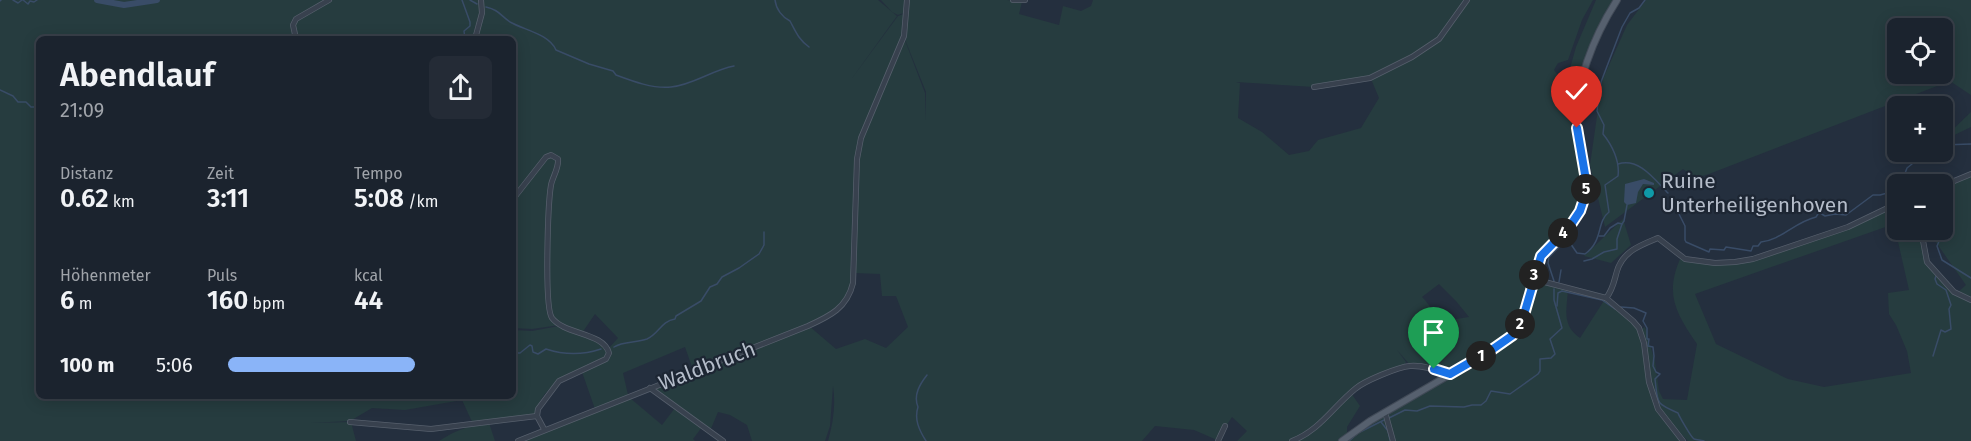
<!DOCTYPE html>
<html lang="de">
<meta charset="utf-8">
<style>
body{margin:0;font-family:"Fira Sans",sans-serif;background:#242b36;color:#f1f3f6;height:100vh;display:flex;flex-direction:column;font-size:22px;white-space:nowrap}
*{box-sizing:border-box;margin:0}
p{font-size:20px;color:#a0a4aa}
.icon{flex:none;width:33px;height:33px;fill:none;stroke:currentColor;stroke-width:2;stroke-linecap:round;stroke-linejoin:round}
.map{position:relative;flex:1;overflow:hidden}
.sheet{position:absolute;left:36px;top:36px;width:480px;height:363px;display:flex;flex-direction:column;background:#1b232e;border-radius:9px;box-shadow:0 3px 15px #0003,0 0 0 2px #39404a}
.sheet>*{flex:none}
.controls{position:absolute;left:1887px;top:18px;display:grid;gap:12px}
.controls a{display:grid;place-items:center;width:66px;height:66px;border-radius:9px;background:#1b232e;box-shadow:0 3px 15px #0003,0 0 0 2px #39404a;font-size:30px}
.pin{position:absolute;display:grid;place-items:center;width:51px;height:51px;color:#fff;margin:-62px -26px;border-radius:50% 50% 50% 0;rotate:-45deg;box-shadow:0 0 6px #0007}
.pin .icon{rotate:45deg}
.km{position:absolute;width:30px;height:30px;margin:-15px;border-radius:50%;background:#222;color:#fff;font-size:16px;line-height:30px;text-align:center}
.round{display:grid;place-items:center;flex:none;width:63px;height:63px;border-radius:9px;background:#242b36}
.summary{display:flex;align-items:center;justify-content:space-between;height:102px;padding:0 24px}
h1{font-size:33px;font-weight:600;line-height:45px}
.metrics{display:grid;grid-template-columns:repeat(3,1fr);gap:9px;height:102px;padding:6px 24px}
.metrics div{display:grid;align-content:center}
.metrics b{font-size:26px;font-weight:600}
.metrics small{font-size:16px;font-weight:400}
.metrics p{font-size:16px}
ul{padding:0 24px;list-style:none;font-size:20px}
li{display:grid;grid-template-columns:96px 72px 1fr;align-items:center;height:45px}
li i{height:15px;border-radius:8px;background:#8ab4f8}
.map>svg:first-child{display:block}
.green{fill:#263c3f;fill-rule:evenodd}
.water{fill:#394c67}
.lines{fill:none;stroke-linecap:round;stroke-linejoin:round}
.stream{stroke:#394c67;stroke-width:1.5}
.river{stroke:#394c67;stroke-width:6}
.minor-casing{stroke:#565f6c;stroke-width:6}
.major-casing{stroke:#414a57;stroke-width:8}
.minor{stroke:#38414e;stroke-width:4.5}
.major{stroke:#56606e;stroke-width:6}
.route-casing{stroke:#fff;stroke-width:12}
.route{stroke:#1a73e8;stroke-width:8}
.culture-dot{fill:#0f9aa8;stroke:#1d2633;stroke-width:2}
.labels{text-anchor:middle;stroke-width:4.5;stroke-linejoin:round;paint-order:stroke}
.poi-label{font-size:21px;fill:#b4bcc9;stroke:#1d2633;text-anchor:start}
.street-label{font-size:21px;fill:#b4bcc9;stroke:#1d2633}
</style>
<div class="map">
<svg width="1971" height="441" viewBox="0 0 1971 441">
<rect width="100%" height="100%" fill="#242f3e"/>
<g class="green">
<path d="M0 0H878L897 16 850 81 898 16 906 13 902 35 860 138 852 283 849 293 833 314 693 370 685 347 623 373 628 395 595 409 582 372 607 360 610 353 609 348 618 338 595 314 582 333 560 325 532 329 513 328V39H297L295 21 296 39H39V396H513V330L532 331 559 326 602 343 607 348 606 358C581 370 539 383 536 415L473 424 462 400 405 410 372 408 350 421 310 423 351 422 356 441H0Z"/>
<path d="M881 0H906V12L898 15 892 12Z"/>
<path d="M908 0H1007L1022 2 1019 14 1059 25 1063 6 1081 11 1091 6 1093 0H1464L1440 35 1430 44 1370 78 1314 87 1236 82 1240 83 1238 118 1262 132 1289 155 1309 151 1318 140 1361 128 1379 98 1371 79 1428 49 1440 39 1469 0H1593L1582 20 1568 60 1558 63 1554 70 1563 82 1557 105 1559 107 1576 47 1596 0H1613C1594 32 1570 91 1574 129 1577 153 1588 177 1582 201 1577 226 1550 236 1538 257 1529 273 1529 292 1524 310 1514 343 1477 356 1450 373L1438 369 1411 366 1397 350 1406 362C1399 377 1376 374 1363 382 1356 386 1350 392 1344 397L1351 393 1360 406 1347 427V434L1341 441H1296L1298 439 1293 441H1237L1247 431 1232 417 1217 440 1194 430 1155 426 1142 441H828C833 423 836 405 833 386L830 426 825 441H752L747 425 730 415 718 412 710 431 651 388 809 326 836 349 865 339 886 348 908 327 896 296H882L880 274 854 273 858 159 861 138 904 38 925 93 926 121V92L904 37 907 25ZM1439 284 1456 301 1469 317 1431 323C1435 312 1430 305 1422 297Z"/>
<path d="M1646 0H1971V95L1950 81 1709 174 1695 178 1683 169 1605 227 1590 165 1602 81 1627 25ZM1898 28H1942V74H1898Z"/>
<path d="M1971 112V127L1946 139H1943Z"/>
<path d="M1971 175V298L1957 293 1966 285 1935 241H1924L1922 230H1942L1943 188Z"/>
<path d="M1897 203 1898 230H1920L1926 262 1955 294 1971 301V441H1688C1674 427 1658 410 1652 391 1646 371 1644 350 1640 330L1645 327 1655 362 1659 391 1663 399 1687 400 1697 344C1676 313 1664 294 1681 257L1735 263 1849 227ZM1894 224 1909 290 1888 293 1889 314 1896 325 1907 351 1911 373 1824 387 1788 379 1716 344 1695 294Z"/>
<path d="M1623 219 1631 245 1611 263 1584 256Z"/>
<path d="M1538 283 1568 289C1567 309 1561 325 1580 338L1605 299 1633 322 1639 331 1655 403 1685 441H1395L1387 415 1513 336 1533 285Z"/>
<path d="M630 398 662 425 675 408 702 427 693 439 695 441H522Z"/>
<path d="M1380 417H1384L1393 441H1346Z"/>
<path d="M489 423 495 441H439C456 430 470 425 489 423Z"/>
</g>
<path class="water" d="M1644 179 1654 183V185L1643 184 1638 192 1636 203 1627 205 1624 202 1625 184Z"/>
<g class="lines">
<g class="stream">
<path d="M13 0 18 3 22 0"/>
<path d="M23 0 28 4 30 1 34 2 37 0"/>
<path d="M462 0 470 22V26L464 31 465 39"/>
<path d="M470 0 477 4"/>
<path d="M775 0C776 9 782 17 790 21 796 32 799 40 809 47"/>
<path d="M0 1 1 0"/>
<path d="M486 7C499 10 500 15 510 22 524 30 549 34 556 50L589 64 613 71 616 75C632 81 653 89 671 87 693 85 712 70 734 66"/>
<path d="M0 90 13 96 18 102H26L31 107H36L39 110"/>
<path d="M1942 145 1971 144"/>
<path d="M1618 164C1639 157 1655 180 1668 193"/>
<path d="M1906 174 1922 184"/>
<path d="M1901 184 1907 168 1912 164 1914 158 1929 152"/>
<path d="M1671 198 1685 226V240L1686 242 1709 252 1710 249 1724 250 1726 247 1751 251 1753 246H1758L1761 242C1781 240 1795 222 1816 217L1818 214 1820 213 1825 216 1835 214 1846 215 1873 195H1880L1891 192 1894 185 1898 186"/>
<path d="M1937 230 1936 235 1940 239 1937 246 1942 260 1971 278"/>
<path d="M1599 236H1604L1610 228 1618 223 1622 224 1624 221 1627 205"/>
<path d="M1584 261 1592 259 1604 252 1617 249V239L1622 224"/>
<path d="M1554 281 1548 263 1549 257 1565 241 1568 240 1577 253 1585 254C1604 240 1596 222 1609 212L1605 185 1618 176C1620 161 1612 145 1603 134L1604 125 1597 111 1601 82 1622 27 1630 13 1639 8 1645 0"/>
<path d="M1559 282 1561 270"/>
<path d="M1557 306 1558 293 1562 291 1602 300 1615 309"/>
<path d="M1621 307 1634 308 1646 313 1643 321 1647 328V339H1649L1648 346 1653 347 1654 356 1653 366 1656 372 1660 374 1655 379C1658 404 1655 403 1678 413 1679 416 1691 437 1694 439 1697 440 1700 440 1704 441"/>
<path d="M614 347C623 341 636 343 647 339 659 334 661 321 675 319L676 316 701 301 710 287 717 284 722 277 739 268 759 254 764 245V232"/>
<path d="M513 348 516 353H520L530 345 532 346 533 352 538 354 546 349C564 355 583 355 601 349"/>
<path d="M1933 356 1941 330 1945 332 1951 329 1949 309 1951 305 1946 290 1937 284 1935 279 1936 276"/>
<path d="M1389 418 1405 410 1417 411 1430 406 1464 407 1472 405H1481L1486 401 1491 391 1510 394 1538 374 1540 371V359L1551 358 1555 354 1550 339 1562 328 1554 300V289"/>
<path d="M1381 422 1388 431 1390 440"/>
<path d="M926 441C919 430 914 419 918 407 913 395 920 384 927 375"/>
<path d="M1349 441 1358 433 1384 420"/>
</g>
<path class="river" d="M97 0 124 5 157 0"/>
<g class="minor-casing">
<g id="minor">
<path d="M1013 0H1025"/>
<path d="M296 39 293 25 296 19 329 0"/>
<path d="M475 39 482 13 481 0"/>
<path d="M1314 87 1370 78 1412 57 1439 39 1467 0"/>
<path d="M1942 186 1971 174"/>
<path d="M513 199 546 157 551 155 558 159C559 168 553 176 551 185 548 203 544 307 552 318 565 335 603 332 609 353L606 359 559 381 538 409 537 416 544 429"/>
<path d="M1921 230 1927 262 1954 292 1971 300"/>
<path d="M1533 279 1606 298 1633 321 1639 328 1644 343 1649 382 1658 409 1683 441"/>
<path d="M1606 298C1613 290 1614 281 1617 271 1623 251 1641 245 1658 238L1685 259 1715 263 1735 262 1753 259 1848 227 1898 203"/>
<path d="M650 388 723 441"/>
<path d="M1385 412 1393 441"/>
<path d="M350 422 431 429 537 416"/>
<path d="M518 441 808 326C830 316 847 308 853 283L857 159 861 138 904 36 907 0"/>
<path d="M1218 441 1225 426"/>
<path d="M1292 441C1319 431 1333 407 1355 389 1364 381 1398 367 1410 366 1423 365 1438 370 1450 374"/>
</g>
</g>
<g class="major-casing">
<path id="major" d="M1342 441 1370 421 1504 343C1529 320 1525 294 1538 264 1548 238 1579 227 1585 198 1589 176 1580 152 1577 130 1572 88 1595 34 1617 0"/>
</g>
<use href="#minor" class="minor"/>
<use href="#major" class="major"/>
</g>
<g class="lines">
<g class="route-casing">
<path id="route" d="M1434 369 1450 374 1493 349 1513 335 1523 318 1541 256 1570 226 1580 211 1585 196 1586 180 1577 128"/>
</g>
<use href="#route" class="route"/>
</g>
<circle class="culture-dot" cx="1649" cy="193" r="6"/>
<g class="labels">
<g class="poi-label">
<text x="1661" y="188">Ruine<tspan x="1661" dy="24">Unterheiligenhoven</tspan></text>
</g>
<g class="street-label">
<text transform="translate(707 366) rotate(-21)" y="7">Waldbruch</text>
</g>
</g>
</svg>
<div class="controls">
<a><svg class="icon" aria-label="locate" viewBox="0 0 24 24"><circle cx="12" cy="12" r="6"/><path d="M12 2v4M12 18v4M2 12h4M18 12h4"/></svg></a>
<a>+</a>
<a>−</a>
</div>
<div class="pin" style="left:1434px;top:369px;background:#1e9e55"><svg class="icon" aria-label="arrive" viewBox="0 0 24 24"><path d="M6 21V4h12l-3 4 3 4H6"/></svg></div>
<div class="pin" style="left:1577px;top:128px;background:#d93025"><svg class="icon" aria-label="check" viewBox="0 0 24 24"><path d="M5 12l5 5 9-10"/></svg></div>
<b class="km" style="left:1481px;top:356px">1</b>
<b class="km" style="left:1520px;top:324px">2</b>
<b class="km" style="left:1534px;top:275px">3</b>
<b class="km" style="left:1563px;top:233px">4</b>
<b class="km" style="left:1586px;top:189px">5</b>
<section class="sheet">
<div class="summary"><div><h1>Abendlauf</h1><p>21:09</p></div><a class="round"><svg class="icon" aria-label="share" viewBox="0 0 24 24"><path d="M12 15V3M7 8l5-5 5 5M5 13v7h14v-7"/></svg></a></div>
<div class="metrics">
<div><p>Distanz</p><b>0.62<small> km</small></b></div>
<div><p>Zeit</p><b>3:11</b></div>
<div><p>Tempo</p><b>5:08<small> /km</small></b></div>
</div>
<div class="metrics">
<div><p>Höhenmeter</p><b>6<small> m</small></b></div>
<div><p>Puls</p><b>160<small> bpm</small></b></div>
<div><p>kcal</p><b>44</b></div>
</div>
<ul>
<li><b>100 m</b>5:06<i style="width:71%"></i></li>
</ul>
</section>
</div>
